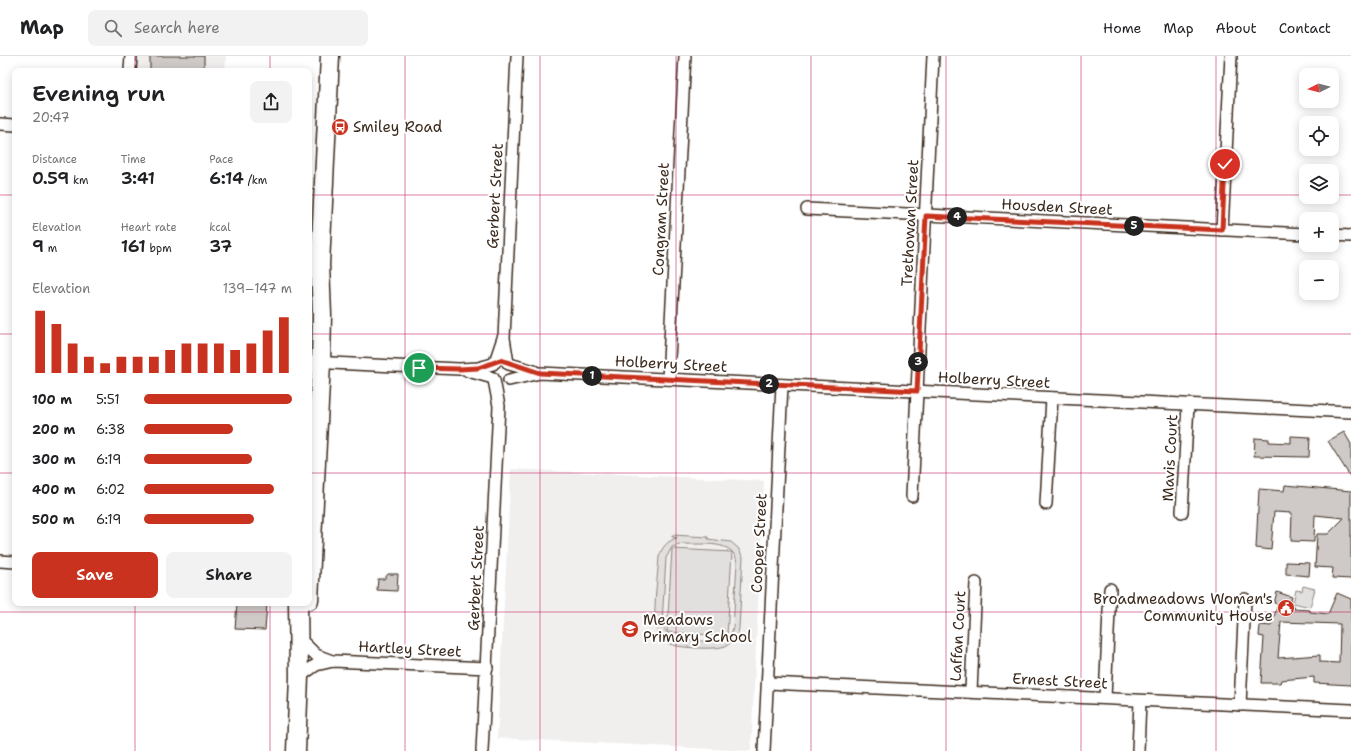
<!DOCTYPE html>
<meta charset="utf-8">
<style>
body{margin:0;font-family:"Shantell Sans",sans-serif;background:#f2f2f2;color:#202124;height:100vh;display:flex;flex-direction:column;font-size:15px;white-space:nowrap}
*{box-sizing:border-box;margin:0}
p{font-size:13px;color:#757577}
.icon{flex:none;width:22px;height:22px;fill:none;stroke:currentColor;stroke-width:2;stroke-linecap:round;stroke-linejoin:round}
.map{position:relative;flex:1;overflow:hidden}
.panel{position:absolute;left:12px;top:12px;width:300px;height:538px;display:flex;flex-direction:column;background:#fff;border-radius:8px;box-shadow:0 2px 10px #0003}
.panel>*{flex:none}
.needle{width:26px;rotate:264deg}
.fabs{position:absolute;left:1299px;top:12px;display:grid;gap:8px}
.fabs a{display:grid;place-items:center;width:40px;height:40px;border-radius:8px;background:#fff;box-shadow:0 2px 10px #0003;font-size:20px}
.pin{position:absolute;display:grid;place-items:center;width:34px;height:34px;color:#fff;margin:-17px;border:2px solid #fff;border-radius:50%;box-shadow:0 1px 4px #0007}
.km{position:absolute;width:20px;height:20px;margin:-10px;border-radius:50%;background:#222;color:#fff;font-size:11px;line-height:20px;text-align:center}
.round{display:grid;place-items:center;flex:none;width:42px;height:42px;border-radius:8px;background:#f2f2f2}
.head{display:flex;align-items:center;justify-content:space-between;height:68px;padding:0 20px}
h1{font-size:22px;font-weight:600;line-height:30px}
.metrics{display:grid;grid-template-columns:repeat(3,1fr);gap:6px;height:68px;padding:4px 20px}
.metrics div{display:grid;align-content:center}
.metrics b{font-size:17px;font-weight:600}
.metrics small{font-size:11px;font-weight:400}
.metrics p{font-size:11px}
.chart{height:112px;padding:8px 20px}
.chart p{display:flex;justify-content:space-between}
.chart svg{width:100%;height:72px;margin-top:4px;stroke:#c8321e;stroke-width:6}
.primary-button{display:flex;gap:8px;margin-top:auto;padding:8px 20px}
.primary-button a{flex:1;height:46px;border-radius:8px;background:#c8321e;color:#fff;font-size:16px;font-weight:600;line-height:46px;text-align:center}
.primary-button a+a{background:#f2f2f2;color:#202124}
ul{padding:0 20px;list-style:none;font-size:13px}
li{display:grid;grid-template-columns:64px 48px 1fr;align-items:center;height:30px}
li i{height:10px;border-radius:5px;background:#c8321e}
header{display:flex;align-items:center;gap:24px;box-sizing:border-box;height:56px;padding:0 20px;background:#fff;border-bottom:1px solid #e0e0e0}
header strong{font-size:19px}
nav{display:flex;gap:22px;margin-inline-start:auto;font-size:14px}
.search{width:280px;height:36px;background:#f2f2f2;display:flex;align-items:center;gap:10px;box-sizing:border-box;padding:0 14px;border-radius:8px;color:#757577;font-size:15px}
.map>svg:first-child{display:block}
.built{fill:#f1efee}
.green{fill:#e2e0de;stroke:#8e857e;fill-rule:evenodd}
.building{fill:#cfcac7;stroke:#3b2a1e;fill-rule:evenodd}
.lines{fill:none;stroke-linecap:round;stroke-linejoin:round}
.street-casing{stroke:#3b2a1e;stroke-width:14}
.primary-casing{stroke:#3b2a1e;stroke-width:21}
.street{stroke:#fff;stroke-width:11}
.primary{stroke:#fff;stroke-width:18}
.route-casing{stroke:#fff;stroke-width:8}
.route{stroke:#c8321e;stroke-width:5}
.grid{fill:none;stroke:#c2185b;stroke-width:1;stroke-opacity:0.55}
.labels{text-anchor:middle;stroke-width:4;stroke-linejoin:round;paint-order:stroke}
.poi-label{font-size:15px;fill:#3b2a1e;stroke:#fff;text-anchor:start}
.street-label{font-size:15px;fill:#3b2a1e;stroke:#fff}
</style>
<header>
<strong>Map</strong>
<div class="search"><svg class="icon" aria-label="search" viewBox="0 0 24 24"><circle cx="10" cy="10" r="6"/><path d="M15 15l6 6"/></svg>Search here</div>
<nav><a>Home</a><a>Map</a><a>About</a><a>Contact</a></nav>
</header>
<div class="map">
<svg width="1351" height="695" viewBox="0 0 1351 695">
<rect width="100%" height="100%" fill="#fff"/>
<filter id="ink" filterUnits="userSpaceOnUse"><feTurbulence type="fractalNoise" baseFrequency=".025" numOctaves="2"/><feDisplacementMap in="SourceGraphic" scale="8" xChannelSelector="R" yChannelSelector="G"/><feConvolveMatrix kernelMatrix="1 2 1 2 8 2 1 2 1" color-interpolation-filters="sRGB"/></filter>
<g filter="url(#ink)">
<g class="built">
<path d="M131 0H226L225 15H130Z"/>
<path d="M511 413 764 425 751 695 497 682Z"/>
</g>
<g class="green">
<path d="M672 479 708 481V483L731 486 738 492 743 501 739 572C738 580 733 587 725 590 716 594 679 592 670 588 665 586 661 583 658 578 651 566 658 517 659 501 662 491 667 485 677 482L672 481ZM683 488C701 489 735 483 737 507L733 572C731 580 726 583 718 585 699 584 666 590 662 566L666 502 672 491Z"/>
<path d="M672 493 732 496 727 580 667 576Z"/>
<path d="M1303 530 1315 533 1310 551 1293 547 1296 534 1302 535Z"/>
</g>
<g class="building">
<rect x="150" y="0" width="54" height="15"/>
<path d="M1344 376 1351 388V422L1328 385Z"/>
<path d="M1291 380 1310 381 1309 401 1254 400 1255 382 1269 383V386L1291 387Z"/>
<path d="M1285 429 1351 435V523L1332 522 1333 512 1315 511 1317 478H1328L1344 462 1315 459 1314 486 1291 485 1292 457 1274 456 1271 494 1256 492 1259 433 1284 435Z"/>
<path d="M1286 506 1310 507 1309 520 1286 518Z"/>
<path d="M388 518H398L397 535 377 534 378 523H384Z"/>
<path d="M1277 536 1292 541 1290 548 1295 550 1294 553 1310 554V556L1328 558 1337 537 1351 543V629L1314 627V621L1281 624 1280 627H1261L1264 581 1259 580 1260 569 1271 570 1278 548 1274 547ZM1281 566 1340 568 1339 607 1320 606V599L1278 602Z"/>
<path d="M237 547 267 548 265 574 235 573Z"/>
</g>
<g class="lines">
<g class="street-casing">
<g id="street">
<path d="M130 15 131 0"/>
<path d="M0 68 15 69"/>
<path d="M807 153 1306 178"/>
<path d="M1222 174 1231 0"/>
<path d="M1332 179 1351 180"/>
<path d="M310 306 459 313 478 312 493 308"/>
<path d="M495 306 503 282"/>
<path d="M508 307 504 282 517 0"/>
<path d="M509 308 534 315"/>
<path d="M468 315 493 322"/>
<path d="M668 323 685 0"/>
<path d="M509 324 540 317 1351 356"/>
<path d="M912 440 933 0"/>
<path d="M1046 448 1052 342"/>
<path d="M1182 456 1188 349"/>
<path d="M0 505 15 506"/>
<path d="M305 588 316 599 332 605"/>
<path d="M299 621 316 609 333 605 487 612"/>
<path d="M768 627 1351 654"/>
<path d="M971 635 976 527"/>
<path d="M1105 642 1110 533"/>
<path d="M1240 649 1245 543"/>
<path d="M482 695 499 350 494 324"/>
<path d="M764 695 782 329"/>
<path d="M1138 695 1140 645"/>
</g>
</g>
<g class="primary-casing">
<g id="primary">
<path d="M309 544 321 307 322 259 320 209 330 0"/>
<path d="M296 695 299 621 298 547"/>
</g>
</g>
<use href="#street" class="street"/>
<use href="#primary" class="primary"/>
</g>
</g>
<g class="lines" filter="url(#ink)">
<g class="route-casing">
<path id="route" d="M419 312 459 313 478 312 501 304 540 317 917 335 926 160 1222 174 1225 108"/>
</g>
<use href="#route" class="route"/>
</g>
<path class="grid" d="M135 0V15M270 0V15M405 0V695M540 0V695M676 0V695M811 0V695M946 0V695M1081 0V695M1216 0V695M0 139H15M309 139H1306M1332 139H1351M0 278H15M309 278H1351M0 417H15M309 417H1351M135 547V695M270 547V695M0 556H1351"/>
<defs>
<g id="bus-disc" transform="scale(0.9)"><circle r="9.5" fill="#c8321e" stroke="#fff"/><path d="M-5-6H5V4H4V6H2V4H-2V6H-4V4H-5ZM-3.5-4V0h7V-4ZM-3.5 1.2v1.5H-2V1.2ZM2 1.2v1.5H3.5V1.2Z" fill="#fff"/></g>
<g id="civic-disc" transform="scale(0.9)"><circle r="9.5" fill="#c8321e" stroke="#fff"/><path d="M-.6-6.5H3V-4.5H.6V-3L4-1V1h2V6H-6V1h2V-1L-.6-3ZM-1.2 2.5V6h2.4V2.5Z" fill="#fff"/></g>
<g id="school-disc" transform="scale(0.9)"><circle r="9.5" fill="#c8321e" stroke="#fff"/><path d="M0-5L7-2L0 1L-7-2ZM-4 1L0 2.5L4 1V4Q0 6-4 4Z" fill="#fff"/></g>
</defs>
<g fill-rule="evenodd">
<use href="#bus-disc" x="340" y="71"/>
<use href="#civic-disc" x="1286" y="552"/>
<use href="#school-disc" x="630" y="573"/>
</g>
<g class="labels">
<g class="poi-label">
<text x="353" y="76">Smiley Road</text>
<text x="1273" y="548" text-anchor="end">Broadmeadows Women's<tspan x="1273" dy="17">Community House</tspan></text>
<text x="643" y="569">Meadows<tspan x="643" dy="17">Primary School</tspan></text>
</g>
<g class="street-label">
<text transform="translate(495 140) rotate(-87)" y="5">Gerbert Street</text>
<text transform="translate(1057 151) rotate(3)" y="5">Housden Street</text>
<text transform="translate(661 163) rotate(-87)" y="5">Congram Street</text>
<text transform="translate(910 167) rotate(-87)" y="5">Trethowan Street</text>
<text transform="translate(671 308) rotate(3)" y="5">Holberry Street</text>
<text transform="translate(994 324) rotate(3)" y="5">Holberry Street</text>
<text transform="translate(1170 402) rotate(-87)" y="5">Mavis Court</text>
<text transform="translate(759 487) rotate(-87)" y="5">Cooper Street</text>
<text transform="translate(476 522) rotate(-87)" y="5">Gerbert Street</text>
<text transform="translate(958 580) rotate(-87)" y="5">Laffan Court</text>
<text transform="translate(410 593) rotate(3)" y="5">Hartley Street</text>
<text transform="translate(1060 625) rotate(3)" y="5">Ernest Street</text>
</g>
</g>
</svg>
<div class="fabs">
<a><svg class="needle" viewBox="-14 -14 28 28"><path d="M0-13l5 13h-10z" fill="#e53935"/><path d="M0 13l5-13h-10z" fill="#757577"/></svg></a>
<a><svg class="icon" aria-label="locate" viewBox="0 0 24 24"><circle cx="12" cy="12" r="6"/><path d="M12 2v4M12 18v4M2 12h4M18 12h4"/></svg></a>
<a><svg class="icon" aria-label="layers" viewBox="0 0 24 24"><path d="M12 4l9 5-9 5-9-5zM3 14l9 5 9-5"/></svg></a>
<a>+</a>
<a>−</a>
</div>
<div class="pin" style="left:419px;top:312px;background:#1e9e55"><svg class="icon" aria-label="arrive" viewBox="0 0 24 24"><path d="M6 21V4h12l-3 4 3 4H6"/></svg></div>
<div class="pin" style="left:1225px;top:108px;background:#d93025"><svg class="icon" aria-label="check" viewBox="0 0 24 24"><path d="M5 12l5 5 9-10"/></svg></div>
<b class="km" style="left:592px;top:320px">1</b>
<b class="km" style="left:769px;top:328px">2</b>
<b class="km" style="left:918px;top:306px">3</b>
<b class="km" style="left:957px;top:161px">4</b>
<b class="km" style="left:1134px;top:170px">5</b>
<section class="panel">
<div class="head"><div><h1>Evening run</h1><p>20:47</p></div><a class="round"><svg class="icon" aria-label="share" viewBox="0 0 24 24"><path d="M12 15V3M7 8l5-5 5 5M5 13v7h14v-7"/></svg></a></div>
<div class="metrics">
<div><p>Distance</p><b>0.59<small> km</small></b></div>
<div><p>Time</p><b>3:41</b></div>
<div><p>Pace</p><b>6:14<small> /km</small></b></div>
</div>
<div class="metrics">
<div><p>Elevation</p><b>9<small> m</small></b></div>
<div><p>Heart rate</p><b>161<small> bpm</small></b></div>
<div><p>kcal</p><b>37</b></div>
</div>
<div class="chart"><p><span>Elevation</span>139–147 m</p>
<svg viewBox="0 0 160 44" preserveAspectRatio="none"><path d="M5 44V6M15 44V14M25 44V26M35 44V34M45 44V38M55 44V34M65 44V34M75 44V34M85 44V30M95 44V26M105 44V26M115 44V26M125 44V30M135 44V26M145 44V18M155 44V10"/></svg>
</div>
<ul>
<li><b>100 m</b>5:51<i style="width:100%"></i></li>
<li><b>200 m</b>6:38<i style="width:60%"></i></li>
<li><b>300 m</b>6:19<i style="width:73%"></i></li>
<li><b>400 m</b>6:02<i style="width:88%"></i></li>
<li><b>500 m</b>6:19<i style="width:74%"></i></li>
</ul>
<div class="primary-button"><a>Save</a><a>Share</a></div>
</section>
</div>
